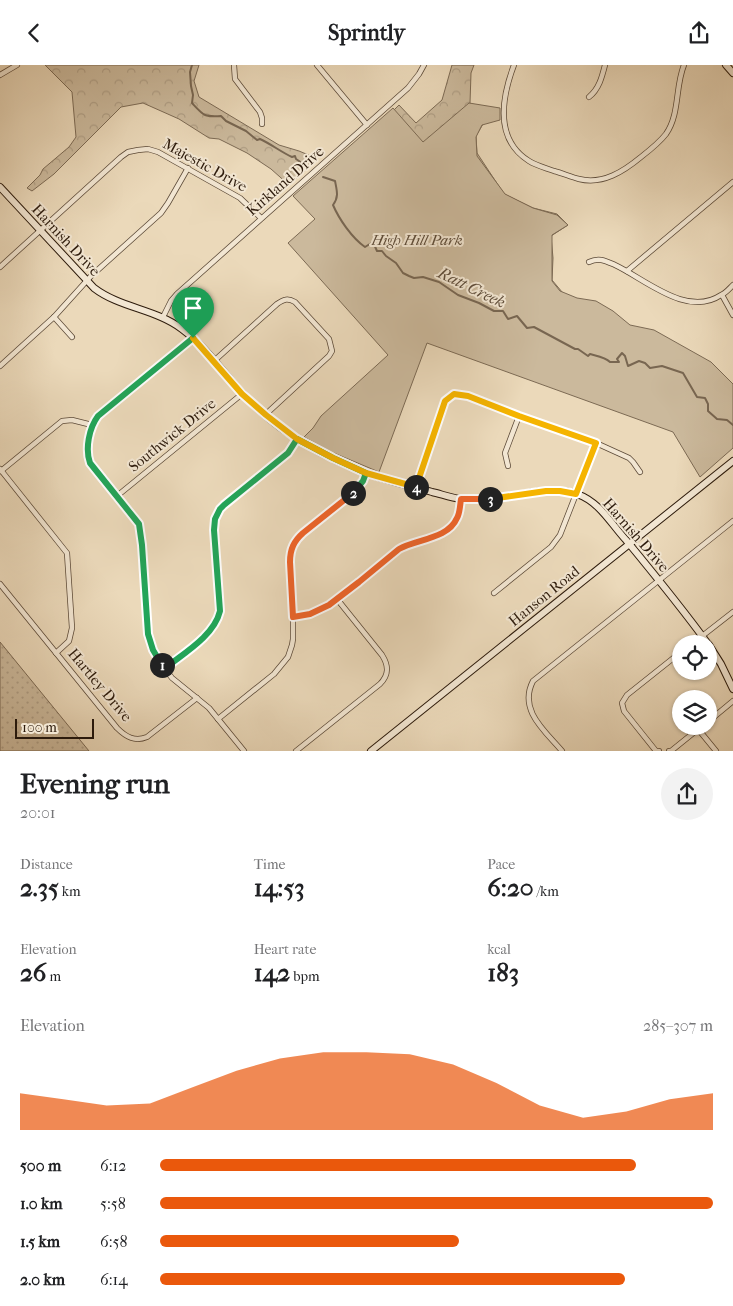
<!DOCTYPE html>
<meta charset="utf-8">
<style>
body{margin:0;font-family:"IM FELL French Canon",serif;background:#f2f2f2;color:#202124;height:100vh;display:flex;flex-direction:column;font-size:19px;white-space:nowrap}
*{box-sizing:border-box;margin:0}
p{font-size:16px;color:#757577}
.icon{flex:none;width:28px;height:28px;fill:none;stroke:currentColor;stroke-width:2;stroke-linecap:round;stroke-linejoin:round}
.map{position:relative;height:686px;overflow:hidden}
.side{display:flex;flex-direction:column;background:#fff;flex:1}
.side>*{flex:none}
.fabs{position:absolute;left:672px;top:570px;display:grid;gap:10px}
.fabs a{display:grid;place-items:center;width:45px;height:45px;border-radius:50%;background:#fff;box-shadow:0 1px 4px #0004;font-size:25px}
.scale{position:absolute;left:15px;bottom:12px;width:79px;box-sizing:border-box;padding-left:5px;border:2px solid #2d1b0c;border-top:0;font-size:14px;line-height:18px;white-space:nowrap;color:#2d1b0c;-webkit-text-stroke:4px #f2e6d2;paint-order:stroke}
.pin{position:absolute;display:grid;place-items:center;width:42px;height:42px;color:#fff;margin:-51px -21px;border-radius:50% 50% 50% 0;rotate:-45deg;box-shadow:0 0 5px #0007}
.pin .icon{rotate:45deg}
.km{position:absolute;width:25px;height:25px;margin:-12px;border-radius:50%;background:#222;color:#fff;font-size:14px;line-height:25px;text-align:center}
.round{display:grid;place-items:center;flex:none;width:52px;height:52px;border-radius:26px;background:#f2f2f2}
.headline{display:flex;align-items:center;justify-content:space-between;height:85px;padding:0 20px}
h1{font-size:28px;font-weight:800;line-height:38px}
.figures{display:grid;grid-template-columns:repeat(3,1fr);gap:8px;height:85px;padding:5px 20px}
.figures div{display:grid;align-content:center}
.figures b{font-size:25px;font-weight:800}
.figures small{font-size:14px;font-weight:400}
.figures p{font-size:14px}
.chart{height:140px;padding:10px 20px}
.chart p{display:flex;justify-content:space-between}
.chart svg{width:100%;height:90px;margin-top:5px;fill:#ea580c;opacity:.7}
ul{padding:0 20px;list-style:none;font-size:16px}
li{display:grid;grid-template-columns:80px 60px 1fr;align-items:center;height:38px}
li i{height:12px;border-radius:6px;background:#ea580c}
header{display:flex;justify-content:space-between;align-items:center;height:65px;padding:0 20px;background:#fff;font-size:22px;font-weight:800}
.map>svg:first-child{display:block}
.grass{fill:url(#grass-dots);stroke:#7c6a54}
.forest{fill:url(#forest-crowns);stroke:#7c6a54}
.park{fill:#cbb99c;stroke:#7c6a54}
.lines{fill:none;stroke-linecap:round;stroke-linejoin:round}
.stream{stroke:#786651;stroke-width:2}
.street-casing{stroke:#5c4a38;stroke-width:6}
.secondary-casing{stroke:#2d1b0c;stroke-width:8}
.street{stroke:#f2e6d2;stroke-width:4.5}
.secondary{stroke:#f2e6d2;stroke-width:6}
.split-1-casing{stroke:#fff;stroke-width:10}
.split-2-casing{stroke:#fff;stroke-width:10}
.split-3-casing{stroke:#fff;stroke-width:10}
.split-4-casing{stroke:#fff;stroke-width:10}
.split-5-casing{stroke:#fff;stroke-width:10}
.split-1{stroke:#22a559;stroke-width:6}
.split-2{stroke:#22a559;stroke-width:6}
.split-3{stroke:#f0652b;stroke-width:6}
.split-4{stroke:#f5b400;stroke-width:6}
.split-5{stroke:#f5b400;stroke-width:6}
.labels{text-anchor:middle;stroke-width:4;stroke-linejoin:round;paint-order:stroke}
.street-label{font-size:15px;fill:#2d1b0c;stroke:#f2e6d2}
.park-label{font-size:15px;font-style:italic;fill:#5c4a37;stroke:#f2e6d2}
.water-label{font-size:16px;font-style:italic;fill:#5f4d3a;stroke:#f2e6d2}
</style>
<header><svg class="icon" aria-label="back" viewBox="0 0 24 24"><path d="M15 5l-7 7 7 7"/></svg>Sprintly<svg class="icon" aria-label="share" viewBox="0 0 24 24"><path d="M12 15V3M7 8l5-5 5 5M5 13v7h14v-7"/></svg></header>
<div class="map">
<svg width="733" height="686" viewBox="0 0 733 686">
<defs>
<pattern id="grass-dots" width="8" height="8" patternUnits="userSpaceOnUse" patternTransform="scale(1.25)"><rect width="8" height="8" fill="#cbb99c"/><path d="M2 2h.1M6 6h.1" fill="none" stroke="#af9e85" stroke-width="1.8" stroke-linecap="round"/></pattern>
<pattern id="forest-crowns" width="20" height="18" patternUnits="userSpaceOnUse" patternTransform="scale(1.25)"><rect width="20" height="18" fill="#cbb99c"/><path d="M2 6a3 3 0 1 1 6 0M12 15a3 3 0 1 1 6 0" fill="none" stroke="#af9e85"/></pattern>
</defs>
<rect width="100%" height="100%" fill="#ebd9ba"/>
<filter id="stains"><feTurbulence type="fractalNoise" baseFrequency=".004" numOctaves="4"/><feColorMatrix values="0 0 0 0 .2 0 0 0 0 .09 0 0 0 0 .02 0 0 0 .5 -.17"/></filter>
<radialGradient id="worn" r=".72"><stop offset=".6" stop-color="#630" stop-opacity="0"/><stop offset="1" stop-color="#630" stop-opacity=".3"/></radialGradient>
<path class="grass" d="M0 577 89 686H0Z"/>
<g class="forest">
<path d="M45 0H199L194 16 199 32 279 80 299 86 318 94 289 120 271 104 247 88 219 74 209 73 179 54 143 38 121 42 54 109 32 126 27 123 40 110 43 104 69 82 76 72 72 27Z"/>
<path d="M452 0H474L471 8 470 38 483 59 476 71 477 88 504 129 533 143 557 149 568 160 551 171 553 193 552 215 578 246 389 50 399 40 416 58 442 35Z"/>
</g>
<path class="park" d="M469 38 500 43V55L482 60 476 72 477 91 505 129 533 143 557 150 568 160 552 170V216L560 226 577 233 596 236 613 246 630 260 654 265 711 297 733 319V383L700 412 673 367 427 278 379 407 329 386 304 372 313 363 321 351 388 290 288 178 315 154 293 131 393 43 423 77Z"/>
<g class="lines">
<g class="stream">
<path d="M192 0 190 7 191 21 193 30 192 38C204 51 204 52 221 51L226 56 246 66 257 75 260 74C271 79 281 87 292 92L295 91 296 94 305 100"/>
<path d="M323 112 335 116C337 126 339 132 333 140 339 154 352 173 365 182L373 177 377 186H382L386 191 396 198 403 208 409 211 414 213 423 212 439 217 458 230 479 238 494 246H503L508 254 517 251 527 263 534 262 575 284H578L588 291 590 289C597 291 605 292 610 297H619L617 294 622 288 625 291 628 301 639 296 645 298 650 303 662 301 683 308 697 332 705 333 708 339V346L717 354 727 355 733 360"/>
</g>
<g class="street-casing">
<g id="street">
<path d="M234 0 235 14 260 47 262 53V59"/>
<path d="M317 0 367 60"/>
<path d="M514 0C502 32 494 74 529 96 537 101 546 103 554 106 562 108 571 112 579 114 603 120 624 106 641 92 650 85 659 78 666 69 680 49 675 22 684 0"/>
<path d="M0 10 17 0"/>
<path d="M589 32C599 24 602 12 605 0"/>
<path d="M589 197C599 192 606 196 615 200 645 214 687 253 721 230 726 228 729 224 733 220"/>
<path d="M0 202 121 92 128 87 138 85 148 84 158 87 240 133 261 153"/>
<path d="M627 206 733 117"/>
<path d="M722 230 733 250"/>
<path d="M54 252 72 272"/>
<path d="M163 252 171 236 177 229 408 23 419 9 424 0"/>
<path d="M193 273 98 351C89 363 85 384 90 398L139 459 142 480 148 569 153 585 158 595 172 613 209 643 244 686"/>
<path d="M214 296 277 239C284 234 288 233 295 237L329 274 332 286 329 291 265 350"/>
<path d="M0 301 54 252 91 211 161 148 168 138 188 103"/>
<path d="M508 401 505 388 519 351"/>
<path d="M0 404 67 488 72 563 69 576 56 588"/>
<path d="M1 406 62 356 72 355 92 360"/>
<path d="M416 423 445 336 454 329 468 331 519 351 596 378 629 393 633 397 640 407"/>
<path d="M117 431 242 329"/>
<path d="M0 519 117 663C126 672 135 677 147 672L197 633"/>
<path d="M494 528 551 482 560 470 596 378"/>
<path d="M293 551 310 549 329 540 359 517 399 484C417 474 448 473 457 453 460 448 460 440 461 434"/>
<path d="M692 579 733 547"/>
<path d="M165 604C184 588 214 571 220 546L214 465 215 454 220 444 231 433 288 388 297 375"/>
<path d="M218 654 274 609 288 592 292 580 293 574V551L290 497C290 484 294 476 303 468 322 452 359 431 366 408"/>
<path d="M709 656 733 636"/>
<path d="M698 664 716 686"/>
<path d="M296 686 380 619C389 610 389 601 382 590L337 534"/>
<path d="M562 686C545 666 518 645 533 616L733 456"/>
<path d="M659 686H656L624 646 622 638 627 630 681 587"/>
<path d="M669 686H671L702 661"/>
</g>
</g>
<g class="secondary-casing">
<g id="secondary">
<path d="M726 0 733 8"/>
<path d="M0 122 94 223C120 243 156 244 182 264 205 281 222 306 241 327 275 364 320 391 367 408 388 416 410 421 432 427 441 429 451 433 461 434 468 435 476 434 484 434 514 434 547 419 577 429 600 437 611 459 626 475 654 509 682 543 708 579"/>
<path d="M709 580 721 599 733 624"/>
<path d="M371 686 733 396"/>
</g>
</g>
<use href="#street" class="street"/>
<use href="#secondary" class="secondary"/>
</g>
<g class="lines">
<g class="split-1-casing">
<path id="split-1" d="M162 600 153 585 148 569 142 480 139 459 90 398C85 384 89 363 98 351L193 273"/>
</g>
<g class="split-2-casing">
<path id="split-2" d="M162 600 164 604C184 588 214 571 220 546L214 465 215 454 220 444 224 440 288 388 297 374 333 393 366 408 363 416 353 428"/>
</g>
<g class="split-3-casing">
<path id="split-3" d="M353 428 303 468C294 476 290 484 290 497L293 552 310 549 329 540 359 517 399 484C417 474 448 474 457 453 460 448 460 440 461 434H490"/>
</g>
<g class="split-4-casing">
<path id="split-4" d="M416 422 445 336 454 329 468 331 519 351 596 378 576 429 560 426H546L490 434"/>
</g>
<g class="split-5-casing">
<path id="split-5" d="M193 273 242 329 266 350 297 374 333 393 366 408 416 422"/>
</g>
<use href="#split-1" class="split-1"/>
<use href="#split-2" class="split-2"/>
<use href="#split-3" class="split-3"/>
<use href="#split-4" class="split-4"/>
<use href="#split-5" class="split-5"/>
</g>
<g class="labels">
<g class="street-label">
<text transform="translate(205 100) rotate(29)" y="5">Majestic Drive</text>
<text transform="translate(285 116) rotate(-41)" y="5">Kirkland Drive</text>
<text transform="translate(66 175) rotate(47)" y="5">Harnish Drive</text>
<text transform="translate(172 370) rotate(-39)" y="5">Southwick Drive</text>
<text transform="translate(636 470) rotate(49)" y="5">Harnish Drive</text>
<text transform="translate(544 531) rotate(-39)" y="5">Hanson Road</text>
<text transform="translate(100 620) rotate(50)" y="5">Hartley Drive</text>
</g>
<g class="park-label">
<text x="417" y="180">High Hill Park</text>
</g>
<g class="water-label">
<text transform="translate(472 222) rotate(26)" y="6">Ratt Creek</text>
</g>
</g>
<rect width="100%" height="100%" filter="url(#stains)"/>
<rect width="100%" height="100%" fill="url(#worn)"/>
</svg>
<div class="fabs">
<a><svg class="icon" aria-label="locate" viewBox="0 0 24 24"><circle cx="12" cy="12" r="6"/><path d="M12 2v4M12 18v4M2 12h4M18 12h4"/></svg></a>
<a><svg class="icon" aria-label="layers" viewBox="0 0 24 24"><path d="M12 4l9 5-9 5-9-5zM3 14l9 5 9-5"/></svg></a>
</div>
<div class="scale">100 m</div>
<div class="pin" style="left:193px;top:273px;background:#1e9e55"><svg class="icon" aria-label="arrive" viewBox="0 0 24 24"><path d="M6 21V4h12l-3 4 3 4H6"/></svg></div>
<b class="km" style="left:162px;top:600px">1</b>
<b class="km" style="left:353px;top:428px">2</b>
<b class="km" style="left:490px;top:434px">3</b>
<b class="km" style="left:416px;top:422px">4</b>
</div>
<section class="side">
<div class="headline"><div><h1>Evening run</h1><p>20:01</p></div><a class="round"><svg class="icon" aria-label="share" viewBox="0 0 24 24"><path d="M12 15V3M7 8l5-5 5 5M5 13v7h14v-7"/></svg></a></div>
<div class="figures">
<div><p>Distance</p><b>2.35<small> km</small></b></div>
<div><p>Time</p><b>14:53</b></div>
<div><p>Pace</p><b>6:20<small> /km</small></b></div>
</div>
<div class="figures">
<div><p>Elevation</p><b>26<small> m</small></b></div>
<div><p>Heart rate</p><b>142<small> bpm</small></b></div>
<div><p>kcal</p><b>183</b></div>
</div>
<div class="chart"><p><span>Elevation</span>285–307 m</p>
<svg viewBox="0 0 160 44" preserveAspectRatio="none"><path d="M0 44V26L10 29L20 32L30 31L40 23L50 15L60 9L70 6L80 6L90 7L100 12L110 21L120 32L130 38L140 35L150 29L160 26V44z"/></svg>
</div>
<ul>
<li><b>500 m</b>6:12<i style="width:86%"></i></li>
<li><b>1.0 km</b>5:58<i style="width:100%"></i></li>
<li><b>1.5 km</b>6:58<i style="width:54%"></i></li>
<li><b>2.0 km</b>6:14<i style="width:84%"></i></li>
</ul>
</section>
